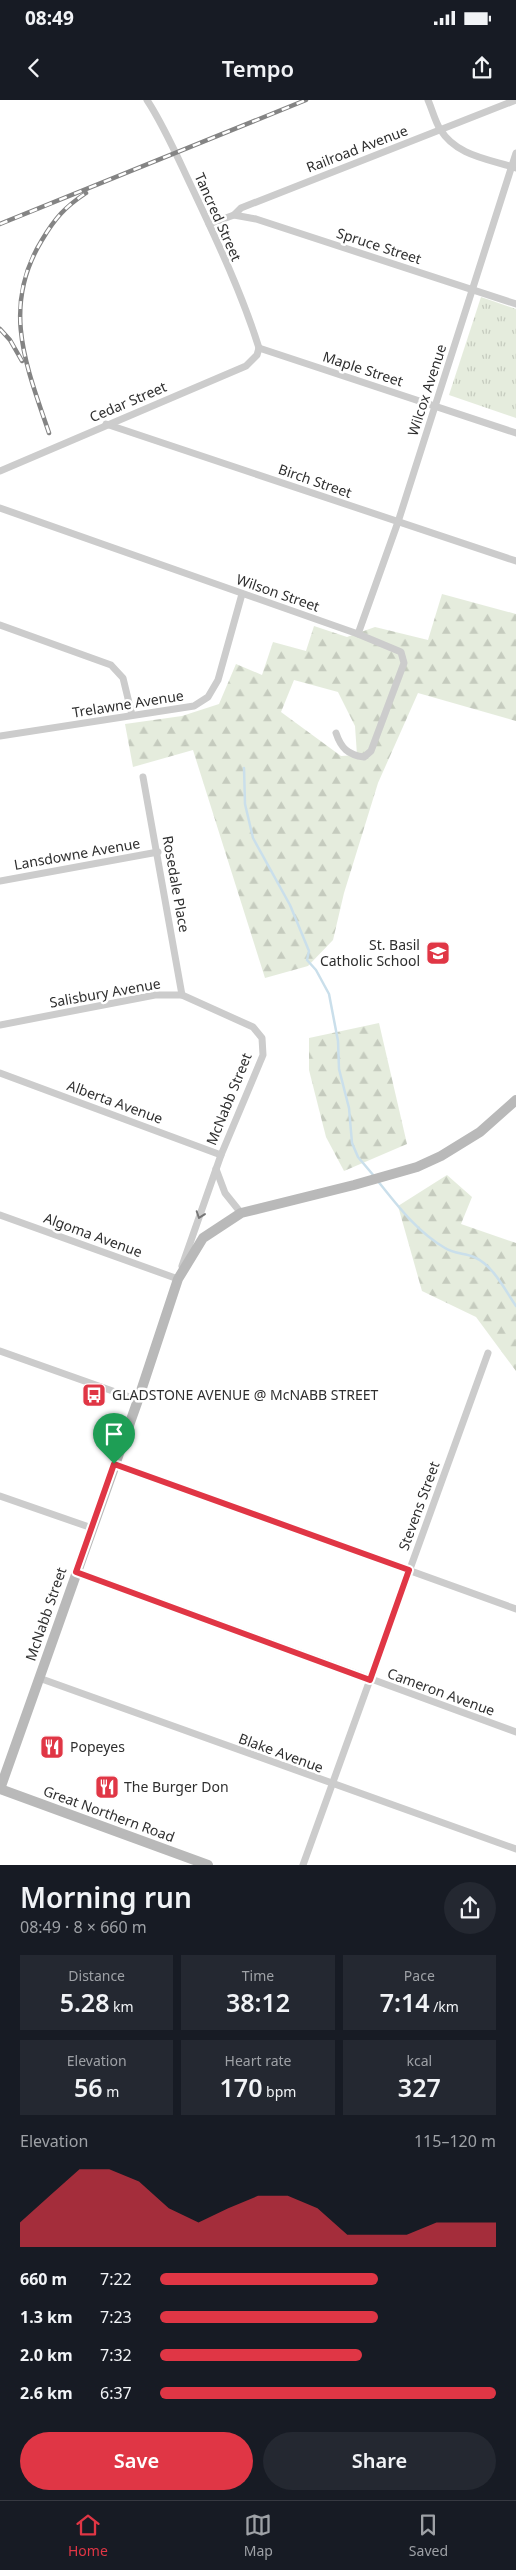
<!DOCTYPE html>
<meta charset="utf-8">
<style>
body{margin:0;font-family:"Noto Sans",sans-serif;background:#242831;color:#f1f3f6;height:100vh;display:flex;flex-direction:column;font-size:19px;white-space:nowrap}
*{box-sizing:border-box;margin:0}
p{font-size:16px;color:#9ea1a6}
.icon{flex:none;width:28px;height:28px;fill:none;stroke:currentColor;stroke-width:2;stroke-linecap:round;stroke-linejoin:round}
.map{position:relative;height:1765px;overflow:hidden}
.side{display:flex;flex-direction:column;background:#171b24;flex:1}
.side>*{flex:none}
.pin{position:absolute;display:grid;place-items:center;width:42px;height:42px;color:#fff;margin:-51px -21px;border-radius:50% 50% 50% 0;rotate:-45deg;box-shadow:0 0 5px #0007}
.pin .icon{rotate:45deg}
.round{display:grid;place-items:center;flex:none;width:52px;height:52px;border-radius:26px;background:#242831}
.summary{display:flex;align-items:center;justify-content:space-between;height:85px;padding:0 20px}
h1{font-size:28px;font-weight:600;line-height:38px}
.figures{display:grid;grid-template-columns:repeat(3,1fr);gap:8px;height:85px;padding:5px 20px}
.figures div{display:grid;align-content:center;border-radius:0px;background:#242831;text-align:center}
.figures b{font-size:25px;font-weight:600}
.figures small{font-size:14px;font-weight:400}
.figures p{font-size:14px}
.chart{height:140px;padding:10px 20px}
.chart p{display:flex;justify-content:space-between}
.chart svg{width:100%;height:90px;margin-top:5px;fill:#e03645;opacity:.7}
.primary-button{display:flex;gap:10px;margin-top:auto;padding:10px 20px}
.primary-button a{flex:1;height:58px;border-radius:30px;background:#e03645;color:#fff;font-size:20px;font-weight:600;line-height:58px;text-align:center}
.primary-button a+a{background:#242831;color:#f1f3f6}
ul{padding:0 20px;list-style:none;font-size:16px}
li{display:grid;grid-template-columns:80px 60px 1fr;align-items:center;height:38px}
li i{height:12px;border-radius:6px;background:#e03645}
.status{display:flex;justify-content:space-between;align-items:center;height:35px;padding:0 25px;background:#171b24;direction:ltr}
.status svg{height:14px;fill:currentColor}
header{display:flex;justify-content:space-between;align-items:center;height:65px;padding:0 20px;background:#171b24;font-size:22px;font-weight:600}
.menu{display:flex;justify-content:space-around;align-items:center;height:70px;border-top:1px solid #363941;background:#171b24;font-size:14px;color:#9ea1a6}
.menu a{display:grid;justify-items:center;gap:2px}
.menu .current{color:#e03645}
.map>svg:first-child{display:block}
.grass{fill:url(#grass-tufts)}
.forest{fill:url(#forest-firs);fill-rule:evenodd}
.lines{fill:none;stroke-linecap:round;stroke-linejoin:round}
.stream{stroke:#cadfeb;stroke-width:2.5}
.minor{stroke:#ccc;stroke-width:7}
.secondary{stroke:#b9b9b9;stroke-width:10}
.rail-casing{stroke:#848484;stroke-width:4.5}
.rail{stroke:#fff;stroke-width:2.5;stroke-dasharray:8;stroke-linecap:butt}
.oneway{stroke:#767676}
.route-casing{stroke:#fff;stroke-width:10}
.route{stroke:#e03645;stroke-width:6}
.labels{text-anchor:middle;stroke-width:5;stroke-linejoin:round;paint-order:stroke}
.street-label{font-size:14px;fill:#2f2f2f;stroke:#fff}
.poi-label{font-size:14px;fill:#2f2f2f;stroke:#fff;text-anchor:start}
</style>
<div class="status"><b>08:49</b><svg viewBox="0 0 49 12"><path d="M0 12V9h3v3zM5 12V6h3v6zM10 12V3h3v9zM15 12V0h3v12zM26 1h20v11H26zM47 4h2v5h-2z"/></svg></div>
<header><svg class="icon" aria-label="back" viewBox="0 0 24 24"><path d="M15 5l-7 7 7 7"/></svg>Tempo<svg class="icon" aria-label="share" viewBox="0 0 24 24"><path d="M12 15V3M7 8l5-5 5 5M5 13v7h14v-7"/></svg></header>
<div class="map">
<svg width="516" height="1765" viewBox="0 0 516 1765">
<defs>
<pattern id="grass-tufts" width="24" height="20" patternUnits="userSpaceOnUse" patternTransform="scale(1.25)"><rect width="24" height="20" fill="#e5ecdd"/><path d="M3 7l-1-3M5 7V3M7 7l1-3M15 17l-1-3M17 17v-4M19 17l1-3" fill="none" stroke="#c5cbbe"/></pattern>
<pattern id="forest-firs" width="22" height="20" patternUnits="userSpaceOnUse" patternTransform="scale(1.25)"><rect width="22" height="20" fill="#e5ecdd"/><path d="M5 1l3.5 6h-7zM16 11l3.5 6h-7z" fill="#c5cbbe"/></pattern>
</defs>
<rect width="100%" height="100%" fill="#fff"/>
<path class="grass" d="M481 197 516 209V318L449 295Z"/>
<g class="forest">
<path d="M442 494 516 514V621L418 593 378 683 344 793 333 840 308 866 265 878 193 650 133 667 125 624 182 616 219 604 236 564 262 575 273 542 306 551 314 526 347 537 375 527 428 540ZM294 580 338 592 355 626 357 655 341 656 281 612Z"/>
<path d="M379 923 407 1044 344 1071 326 1037 309 970V938Z"/>
<path d="M447 1075 472 1097 461 1124 516 1143V1271L476 1217 422 1191 398 1106Z"/>
</g>
<g class="lines">
<g class="stream">
<path d="M244 668 245 704 253 738 290 805 309 851 307 860 316 870 329 894 338 941 339 969 349 1008 352 1043 358 1057 374 1076"/>
<path d="M377 1080C397 1105 417 1132 445 1148 454 1154 465 1153 474 1157 493 1165 505 1190 516 1206"/>
</g>
<g class="minor">
<path d="M147 0C166 29 179 61 194 92 218 143 242 194 259 248"/>
<path d="M428 0C432 9 435 21 440 29 456 56 489 59 516 68"/>
<path d="M234 115 256 119 516 204"/>
<path d="M209 124 234 115 241 108 516 0"/>
<path d="M259 248 516 333"/>
<path d="M106 324 516 461"/>
<path d="M0 371 246 266 257 255 259 248"/>
<path d="M0 408 358 534 401 552 404 563 371 651 364 657C348 655 341 648 336 633"/>
<path d="M0 525 111 565 123 578 132 615"/>
<path d="M358 534 398 422 516 53"/>
<path d="M0 636 194 606 208 597 218 580 242 494"/>
<path d="M143 677 182 895"/>
<path d="M0 781 158 752"/>
<path d="M0 925 155 895H182L253 927 262 938 263 955 221 1055 182 1166"/>
<path d="M0 973 221 1055"/>
<path d="M216 1069 225 1093 241 1113"/>
<path d="M0 1115 178 1179 179 1176"/>
<path d="M0 1251 138 1300"/>
<path d="M114 1364 516 1509"/>
<path d="M0 1396 92 1428"/>
<path d="M76 1471 516 1632"/>
<path d="M39 1578 516 1749"/>
<path d="M303 1765 488 1253"/>
</g>
<g class="secondary">
<path d="M0 1689 138 1300 178 1179 203 1138 241 1113 354 1085 417 1067 441 1056 480 1032 516 1000"/>
<path d="M0 1689 208 1765"/>
</g>
<g class="rail-casing">
<g id="rail">
<path d="M0 124 306 0"/>
<path d="M0 229 10 240 22 261"/>
<path d="M49 333C26 265 1 207 42 140 55 118 65 107 86 93"/>
</g>
</g>
<use href="#rail" class="rail"/>
</g>
<defs><path id="oneway-chevron" d="M-2-3.5L2.5 0L-2 3.5" fill="none" stroke-width="1.6" stroke-linecap="round" stroke-linejoin="round" transform="scale(1.25)"/></defs>
<use class="oneway" href="#oneway-chevron" transform="translate(200 1115) rotate(109)"/>
<g class="lines">
<g class="route-casing">
<path id="route" d="M114 1364 409 1470 370 1580 76 1472Z"/>
</g>
<use href="#route" class="route"/>
</g>
<defs>
<g id="school-square" transform="scale(1.25)"><rect x="-9" y="-9" width="18" height="18" rx="4" fill="#e03645" stroke="#fff"/><path d="M0-5L7-2L0 1L-7-2ZM-4 1L0 2.5L4 1V4Q0 6-4 4Z" fill="#fff"/></g>
<g id="bus-square" transform="scale(1.25)"><rect x="-9" y="-9" width="18" height="18" rx="4" fill="#e03645" stroke="#fff"/><path d="M-5-6H5V4H4V6H2V4H-2V6H-4V4H-5ZM-3.5-4V0h7V-4ZM-3.5 1.2v1.5H-2V1.2ZM2 1.2v1.5H3.5V1.2Z" fill="#fff"/></g>
<g id="restaurant-square" transform="scale(1.25)"><rect x="-9" y="-9" width="18" height="18" rx="4" fill="#e03645" stroke="#fff"/><path d="M-5-6h1v4h1v-4h1v4h1v-4h1v5L-1.5 .5V6h-2V.5L-5-1ZM5-6V6H3V1.5H1.5Q1.5-4 5-6Z" fill="#fff"/></g>
</defs>
<g fill-rule="evenodd">
<use href="#school-square" x="438" y="853"/>
<use href="#bus-square" x="94" y="1295"/>
<use href="#restaurant-square" x="52" y="1647"/>
<use href="#restaurant-square" x="107" y="1687"/>
</g>
<g class="labels">
<g class="street-label">
<text transform="translate(357 49) rotate(-21)" y="5">Railroad Avenue</text>
<text transform="translate(218 117) rotate(66)" y="5">Tancred Street</text>
<text transform="translate(379 146) rotate(18)" y="5">Spruce Street</text>
<text transform="translate(363 269) rotate(18)" y="5">Maple Street</text>
<text transform="translate(427 290) rotate(-72)" y="5">Wilcox Avenue</text>
<text transform="translate(128 302) rotate(-23)" y="5">Cedar Street</text>
<text transform="translate(315 381) rotate(19)" y="5">Birch Street</text>
<text transform="translate(278 493) rotate(19)" y="5">Wilson Street</text>
<text transform="translate(128 604) rotate(-9)" y="5">Trelawne Avenue</text>
<text transform="translate(77 754) rotate(-10)" y="5">Lansdowne Avenue</text>
<text transform="translate(176 784) rotate(80)" y="5">Rosedale Place</text>
<text transform="translate(105 893) rotate(-10)" y="5">Salisbury Avenue</text>
<text transform="translate(229 999) rotate(-68)" y="5">McNabb Street</text>
<text transform="translate(115 1002) rotate(20)" y="5">Alberta Avenue</text>
<text transform="translate(93 1135) rotate(20)" y="5">Algoma Avenue</text>
<text transform="translate(419 1406) rotate(-70)" y="5">Stevens Street</text>
<text transform="translate(46 1514) rotate(-71)" y="5">McNabb Street</text>
<text transform="translate(441 1592) rotate(20)" y="5">Cameron Avenue</text>
<text transform="translate(281 1653) rotate(20)" y="5">Blake Avenue</text>
<text transform="translate(109 1714) rotate(20)" y="5">Great Northern Road</text>
</g>
<g class="poi-label">
<text x="420" y="850" text-anchor="end">St. Basil<tspan x="420" dy="16">Catholic School</tspan></text>
<text x="112" y="1300">GLADSTONE AVENUE @ McNABB STREET</text>
<text x="70" y="1652">Popeyes</text>
<text x="124" y="1692">The Burger Don</text>
</g>
</g>
</svg>
<div class="pin" style="left:114px;top:1364px;background:#1e9e55"><svg class="icon" aria-label="arrive" viewBox="0 0 24 24"><path d="M6 21V4h12l-3 4 3 4H6"/></svg></div>
</div>
<section class="side">
<div class="summary"><div><h1>Morning run</h1><p>08:49 · 8 × 660 m</p></div><a class="round"><svg class="icon" aria-label="share" viewBox="0 0 24 24"><path d="M12 15V3M7 8l5-5 5 5M5 13v7h14v-7"/></svg></a></div>
<div class="figures">
<div><p>Distance</p><b>5.28<small> km</small></b></div>
<div><p>Time</p><b>38:12</b></div>
<div><p>Pace</p><b>7:14<small> /km</small></b></div>
</div>
<div class="figures">
<div><p>Elevation</p><b>56<small> m</small></b></div>
<div><p>Heart rate</p><b>170<small> bpm</small></b></div>
<div><p>kcal</p><b>327</b></div>
</div>
<div class="chart"><p><span>Elevation</span>115–120 m</p>
<svg viewBox="0 0 160 44" preserveAspectRatio="none"><path d="M0 44V32L10 19L20 6L30 6L40 12L50 25L60 32L70 25L80 19L90 19L100 25L110 38L120 38L130 38L140 32L150 32L160 32V44z"/></svg>
</div>
<ul>
<li><b>660 m</b>7:22<i style="width:65%"></i></li>
<li><b>1.3 km</b>7:23<i style="width:65%"></i></li>
<li><b>2.0 km</b>7:32<i style="width:60%"></i></li>
<li><b>2.6 km</b>6:37<i style="width:100%"></i></li>
</ul>
<div class="primary-button"><a>Save</a><a>Share</a></div>
</section>
<nav class="menu">
<a class="current"><svg class="icon" aria-label="home" viewBox="0 0 24 24"><path d="M3 11l9-7 9 7M6 9v11h12V9"/></svg>Home</a>
<a><svg class="icon" aria-label="map" viewBox="0 0 24 24"><path d="M3 6l6-2 6 2 6-2v14l-6 2-6-2-6 2zM9 4v14M15 6v14"/></svg>Map</a>
<a><svg class="icon" aria-label="saved" viewBox="0 0 24 24"><path d="M7 4h10v16l-5-4-5 4z"/></svg>Saved</a>
</nav>
